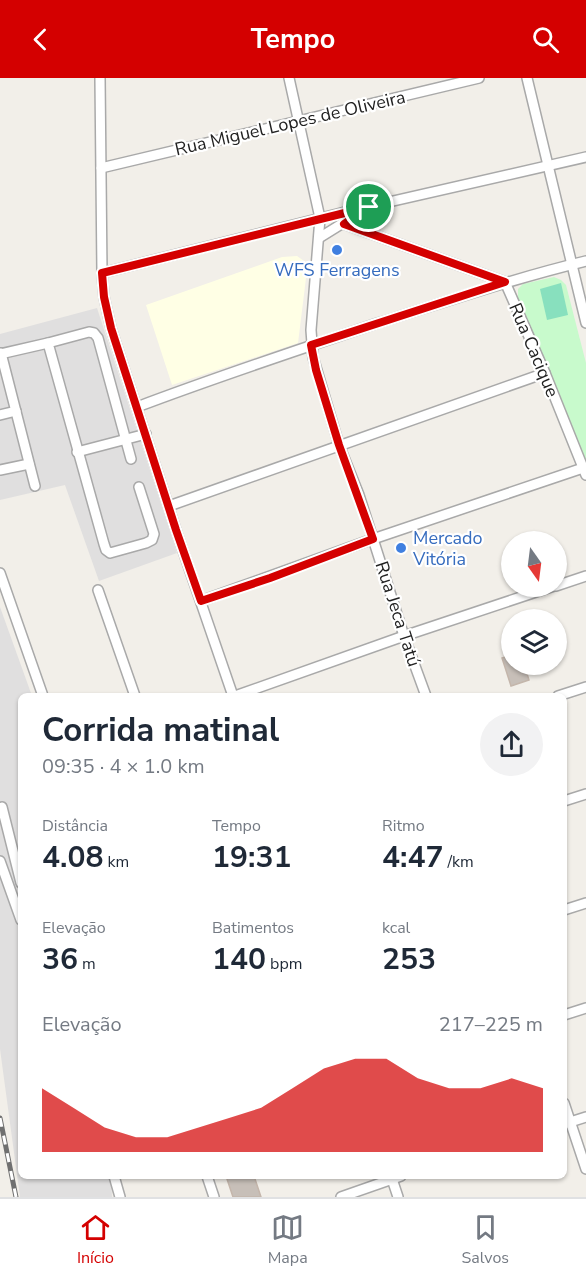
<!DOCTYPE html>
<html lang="pt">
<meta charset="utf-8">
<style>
body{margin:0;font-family:"Nunito Sans",sans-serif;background:#f2f2f3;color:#1f2937;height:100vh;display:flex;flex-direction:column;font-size:22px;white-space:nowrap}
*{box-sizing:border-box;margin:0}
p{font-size:20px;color:#747a83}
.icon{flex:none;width:33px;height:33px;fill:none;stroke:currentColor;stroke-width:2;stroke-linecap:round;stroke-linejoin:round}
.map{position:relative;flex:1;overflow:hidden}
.details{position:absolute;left:18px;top:615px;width:549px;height:486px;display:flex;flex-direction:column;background:#fff;border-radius:9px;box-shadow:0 2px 4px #0004}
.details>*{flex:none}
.needle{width:39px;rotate:166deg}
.fabs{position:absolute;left:501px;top:453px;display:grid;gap:12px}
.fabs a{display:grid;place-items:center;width:66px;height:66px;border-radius:50%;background:#fff;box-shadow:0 2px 4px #0004;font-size:30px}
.pin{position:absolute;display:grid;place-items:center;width:51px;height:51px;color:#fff;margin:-26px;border:3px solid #fff;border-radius:50%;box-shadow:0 2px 6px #0007}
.round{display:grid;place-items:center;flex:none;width:63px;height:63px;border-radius:32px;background:#f2f2f3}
.headline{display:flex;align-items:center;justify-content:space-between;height:102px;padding:0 24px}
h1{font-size:33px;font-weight:700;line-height:45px}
.stats{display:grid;grid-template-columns:repeat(3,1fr);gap:9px;height:102px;padding:6px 24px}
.stats div{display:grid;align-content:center}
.stats b{font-size:30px;font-weight:700}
.stats small{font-size:16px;font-weight:400}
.stats p{font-size:16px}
.chart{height:168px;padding:12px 24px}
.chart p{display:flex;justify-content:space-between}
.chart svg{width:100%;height:108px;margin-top:6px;fill:#d40000;opacity:.7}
header{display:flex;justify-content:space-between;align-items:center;height:78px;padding:0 24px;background:#d40000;color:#fff;font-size:27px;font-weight:700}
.tabs{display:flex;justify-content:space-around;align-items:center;height:84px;border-top:2px solid #e0e1e3;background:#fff;font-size:16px;color:#747a83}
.tabs a{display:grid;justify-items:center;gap:3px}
.tabs .active{color:#d40000}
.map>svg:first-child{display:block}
.residential{fill:#e0dfdf}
.education{fill:#ffffe5}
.park{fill:#c8facc}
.pitch{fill:#88e0be}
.building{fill:#c7bfb8;stroke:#c4b6ab;stroke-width:1.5}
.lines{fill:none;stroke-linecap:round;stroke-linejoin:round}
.minor-casing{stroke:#a9a9a9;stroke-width:12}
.minor{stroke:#fff;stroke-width:9}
.rail-casing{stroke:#707070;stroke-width:5}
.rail{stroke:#fff;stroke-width:3;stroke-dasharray:9;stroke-linecap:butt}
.route-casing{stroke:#fff;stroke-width:12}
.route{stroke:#d40000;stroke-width:8}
.shop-dot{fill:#3f7fe0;stroke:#fff;stroke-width:2}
.labels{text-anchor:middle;stroke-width:4.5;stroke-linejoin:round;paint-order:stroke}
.street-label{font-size:18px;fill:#222;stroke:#fff}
.shop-label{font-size:18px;fill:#366cbe;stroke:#fff}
</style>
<header><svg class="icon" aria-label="back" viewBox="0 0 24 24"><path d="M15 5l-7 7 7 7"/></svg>Tempo<svg class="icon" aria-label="search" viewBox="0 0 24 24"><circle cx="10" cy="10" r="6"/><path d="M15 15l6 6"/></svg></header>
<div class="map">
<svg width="586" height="1119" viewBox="0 0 586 1119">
<rect width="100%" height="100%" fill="#f2efe9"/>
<g class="residential">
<path d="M97 230 177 475 99 503 65 407 0 422V256Z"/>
<path d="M0 529 32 618H21V1098H111L112 1119H20L0 971Z"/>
</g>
<path class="education" d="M297 178 304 183 307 192 298 265 172 307 146 227 282 179Z"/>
<path class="park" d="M554 199 561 202 566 207 586 285V383L518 220V211L523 206Z"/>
<path class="pitch" d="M561 205 568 237 547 242 540 211Z"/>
<g class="building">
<path d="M512 577V586H524L529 602 511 608 502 580Z"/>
<path d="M226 1098H254L261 1119H233Z"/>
</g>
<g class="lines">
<g class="minor-casing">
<g id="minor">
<path d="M100 0 102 195 104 219 111 250 176 452 233 618"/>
<path d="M289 0 320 140 311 252 313 279 339 367 359 417 404 558 426 618"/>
<path d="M527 0 586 245"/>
<path d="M101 90 479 0"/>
<path d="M344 146 505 204 545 295 586 397"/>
<path d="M319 160 364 132"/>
<path d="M102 195 345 134 586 79"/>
<path d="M1 275 35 408"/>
<path d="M0 276 48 265"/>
<path d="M137 329C216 299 295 273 375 246 445 224 515 200 586 183"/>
<path d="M0 337 16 333"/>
<path d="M77 374 146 356"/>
<path d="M131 381 98 260 94 255 89 254 48 265 104 466 106 472 110 475 146 465 152 462 154 456 139 409"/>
<path d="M0 392 29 386"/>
<path d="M169 428 545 295"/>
<path d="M0 495 43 618"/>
<path d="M556 508 586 498"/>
<path d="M98 512 135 618"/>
<path d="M201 523 373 461 583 390"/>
<path d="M235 618 404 558 554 508"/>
<path d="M558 618 586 609"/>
<path d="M564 723 586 716"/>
<path d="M2 729 21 805"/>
<path d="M0 783 21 842"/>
<path d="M564 832 586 825"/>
<path d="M564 937 586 930"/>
<path d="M564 1025 586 1091"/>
<path d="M564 1046 586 1039"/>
<path d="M114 1098 120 1119"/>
<path d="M207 1098 214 1119"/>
<path d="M391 1098 398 1119"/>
<path d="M341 1119 401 1098"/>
</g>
</g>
<use href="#minor" class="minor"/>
<g class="rail-casing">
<path id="rail" d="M0 1040 16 1119"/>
</g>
<use href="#rail" class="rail"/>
</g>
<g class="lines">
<g class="route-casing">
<path id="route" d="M369 129 344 146 505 204 311 267 316 292 339 367 373 461 270 500 201 523 176 452 111 250 104 219 102 195Z"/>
</g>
<use href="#route" class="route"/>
</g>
<g class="shop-dot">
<circle cx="337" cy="172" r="6"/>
<circle cx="401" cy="470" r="6"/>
</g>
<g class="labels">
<g class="street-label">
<text transform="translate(290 45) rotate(-13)" y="6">Rua Miguel Lopes de Oliveira</text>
<text transform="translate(534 272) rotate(67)" y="6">Rua Cacique</text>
<text transform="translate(398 536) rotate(72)" y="6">Rua Jeca Tatú</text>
</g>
<g class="shop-label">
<text x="337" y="198">WFS Ferragens</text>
<text x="413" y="466" text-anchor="start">Mercado<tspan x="413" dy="21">Vitória</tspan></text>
</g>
</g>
</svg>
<div class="fabs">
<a><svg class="needle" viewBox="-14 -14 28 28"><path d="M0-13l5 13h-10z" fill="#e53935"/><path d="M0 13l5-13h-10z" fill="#747a83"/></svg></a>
<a><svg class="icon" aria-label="layers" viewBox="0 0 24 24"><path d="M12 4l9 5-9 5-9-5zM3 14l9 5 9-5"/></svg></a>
</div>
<div class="pin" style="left:369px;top:129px;background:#1e9e55"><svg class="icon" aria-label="arrive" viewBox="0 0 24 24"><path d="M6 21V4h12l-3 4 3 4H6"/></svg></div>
<section class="details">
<div class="headline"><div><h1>Corrida matinal</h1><p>09:35 · 4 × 1.0 km</p></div><a class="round"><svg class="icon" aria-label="share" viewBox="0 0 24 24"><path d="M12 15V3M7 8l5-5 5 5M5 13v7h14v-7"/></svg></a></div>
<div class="stats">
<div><p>Distância</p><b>4.08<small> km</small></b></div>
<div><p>Tempo</p><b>19:31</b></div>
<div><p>Ritmo</p><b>4:47<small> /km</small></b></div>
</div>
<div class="stats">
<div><p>Elevação</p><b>36<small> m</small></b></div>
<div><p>Batimentos</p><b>140<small> bpm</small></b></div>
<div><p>kcal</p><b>253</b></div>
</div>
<div class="chart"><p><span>Elevação</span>217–225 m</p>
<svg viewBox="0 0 160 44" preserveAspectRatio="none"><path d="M0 44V18L10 26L20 34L30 38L40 38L50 34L60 30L70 26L80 18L90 10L100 6L110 6L120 14L130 18L140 18L150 14L160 18V44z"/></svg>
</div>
</section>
</div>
<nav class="tabs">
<a class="active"><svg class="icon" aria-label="home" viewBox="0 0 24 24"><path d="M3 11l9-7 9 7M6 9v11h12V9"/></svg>Início</a>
<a><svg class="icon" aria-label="map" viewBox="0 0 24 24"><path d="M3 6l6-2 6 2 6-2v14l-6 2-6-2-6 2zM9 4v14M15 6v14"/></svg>Mapa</a>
<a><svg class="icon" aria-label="saved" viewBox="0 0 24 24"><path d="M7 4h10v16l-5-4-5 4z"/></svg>Salvos</a>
</nav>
